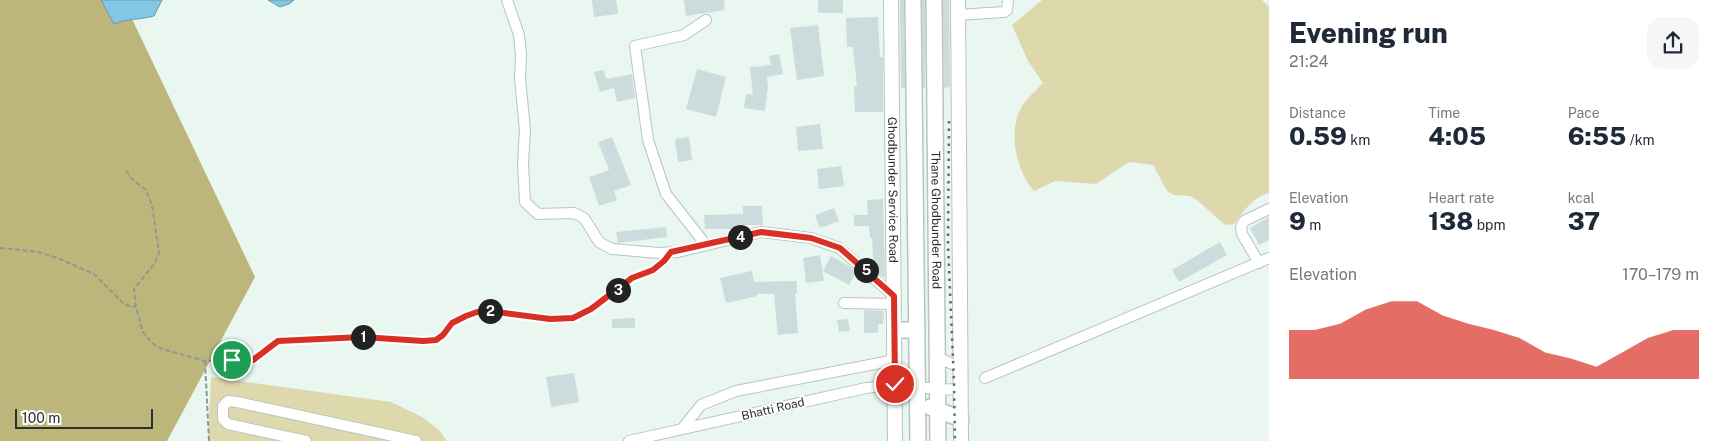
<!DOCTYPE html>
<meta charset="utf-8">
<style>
body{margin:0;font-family:"Public Sans",sans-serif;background:#f6f6f7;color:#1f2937;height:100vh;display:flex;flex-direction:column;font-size:19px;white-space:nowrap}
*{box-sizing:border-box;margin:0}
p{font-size:16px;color:#747a83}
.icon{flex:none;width:28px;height:28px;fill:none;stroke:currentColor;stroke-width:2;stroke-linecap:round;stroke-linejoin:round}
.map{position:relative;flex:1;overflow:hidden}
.details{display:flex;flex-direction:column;background:#fff;width:450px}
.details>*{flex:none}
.scale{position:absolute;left:15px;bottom:12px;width:138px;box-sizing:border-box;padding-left:5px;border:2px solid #2c312f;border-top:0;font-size:14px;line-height:18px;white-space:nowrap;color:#2c312f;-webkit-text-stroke:4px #fff;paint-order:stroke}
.pin{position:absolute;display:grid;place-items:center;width:42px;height:42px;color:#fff;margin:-21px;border:2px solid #fff;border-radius:50%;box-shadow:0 1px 5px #0007}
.km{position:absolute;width:25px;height:25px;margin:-12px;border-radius:50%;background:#222;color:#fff;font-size:14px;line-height:25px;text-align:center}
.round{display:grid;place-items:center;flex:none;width:52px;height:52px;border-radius:15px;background:#f6f6f7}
.summary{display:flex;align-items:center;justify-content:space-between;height:85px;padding:0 20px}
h1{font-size:28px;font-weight:800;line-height:38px}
.stats{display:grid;grid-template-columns:repeat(3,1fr);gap:8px;height:85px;padding:5px 20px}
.stats div{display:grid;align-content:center}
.stats b{font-size:25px;font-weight:800}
.stats small{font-size:14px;font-weight:400}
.stats p{font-size:14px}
.chart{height:140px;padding:10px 20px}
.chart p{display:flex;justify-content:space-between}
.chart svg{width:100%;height:90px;margin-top:5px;fill:#d93025;opacity:.7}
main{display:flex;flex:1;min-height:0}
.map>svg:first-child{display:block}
.green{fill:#ded9ac}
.forest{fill:#bdb67a}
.water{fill:#84c7e5;stroke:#6a9aae}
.building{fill:#ccdcdc}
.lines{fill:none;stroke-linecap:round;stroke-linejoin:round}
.street-casing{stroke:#b8c5be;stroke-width:12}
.secondary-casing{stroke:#b8c5be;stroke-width:16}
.primary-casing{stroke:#b8c5be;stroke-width:18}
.path{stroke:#8f9894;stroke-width:2;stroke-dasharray:5 2.5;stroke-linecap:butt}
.street{stroke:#fff;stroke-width:10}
.secondary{stroke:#fff;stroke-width:14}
.primary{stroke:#fff;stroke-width:15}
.rail{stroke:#646c68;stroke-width:2.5;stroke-dasharray:2.5 5;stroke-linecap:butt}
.route-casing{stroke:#fff;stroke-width:10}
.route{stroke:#d93025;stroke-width:6}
.labels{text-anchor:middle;stroke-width:4;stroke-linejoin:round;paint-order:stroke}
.street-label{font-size:12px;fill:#2c312f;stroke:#fff}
</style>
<main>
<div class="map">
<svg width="1269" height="441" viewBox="0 0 1269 441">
<rect width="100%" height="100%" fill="#e9f7f0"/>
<g class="green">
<path d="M1042 0H1262L1269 7V193C1253 197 1244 211 1234 224L1225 225 1197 200 1190 196 1174 195 1167 191 1153 165 1129 162 1096 184 1055 181 1034 191C1017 172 1008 134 1020 110 1025 99 1035 92 1043 83L1028 61 1012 25Z"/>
<path d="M211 377 391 402 422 417 439 430 447 441H208Z"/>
</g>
<path class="forest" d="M0 0H123L255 277 167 441H0Z"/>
<g class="water">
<path d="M101 0H162L154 16C140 20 129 18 114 24Z"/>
<path d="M268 0H294L289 4 280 7Z"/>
</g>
<g class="building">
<path d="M592 0H616L618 14 594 17Z"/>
<path d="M684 0H724L725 10 686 16Z"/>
<rect x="818" y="0" width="25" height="13"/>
<path d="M900 0H904L905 88H901Z"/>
<path d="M922 0H925V88H923Z"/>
<path d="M943 0H949L950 87 944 88Z"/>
<path d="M878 17 880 57H883V112H855L854 86H857L853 47H847L846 18Z"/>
<path d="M818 25 824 76 797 80 790 28Z"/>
<path d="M779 54 783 74 767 77 768 87 765 111 744 108 746 94 753 95 750 67 771 65 769 56Z"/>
<path d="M697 69 726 77 716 117 686 109Z"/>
<path d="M604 70 606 79 632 74 635 98 617 102 614 88 600 92 594 72Z"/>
<path d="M820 124 823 149 798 151 796 127Z"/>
<path d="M612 137 631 185 614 191 617 200 599 206 589 177 609 170 598 142Z"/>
<path d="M689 137 692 160 678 162 675 139Z"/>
<path d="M841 166 844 186 819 189 817 169Z"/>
<path d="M883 199 885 277H883L874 270 872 238H870L869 226H854V215H868L867 200Z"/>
<path d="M743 206H762L763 225H736V229H705L704 215 743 214Z"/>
<path d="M834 208 839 221 820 228 815 215Z"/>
<path d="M1269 217V240L1259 245 1250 228Z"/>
<path d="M666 227 667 237 618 243 616 232Z"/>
<path d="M1220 242 1227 255 1179 282 1172 270Z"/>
<path d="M820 255 824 281 806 283 803 258Z"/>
<path d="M831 256 849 266 856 272 849 285 823 271Z"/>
<path d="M752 271 754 282 797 281V294H795L798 333 778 335 774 294H757V296L726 303 720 278Z"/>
<path d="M864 310 884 311 883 324H878V333H864Z"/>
<path d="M635 318V328H612V319Z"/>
<path d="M848 319 850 331 839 332 837 320Z"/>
<path d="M574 373 579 402 551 407 546 377Z"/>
</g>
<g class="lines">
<g class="street-casing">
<g id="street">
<path d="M507 0 519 35 521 55 520 78 525 130 523 164 525 202 538 214 574 213 584 218 599 242 612 249 659 253 678 252 761 232 811 238 839 248 894 296"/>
<path d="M958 15 1004 12 1007 10 1008 0"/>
<path d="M706 245 666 194 648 140 635 46 684 35 706 20"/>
<path d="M1259 263 1242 234 1241 227 1244 221 1269 209"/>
<path d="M844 303 895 304"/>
<path d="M939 358 961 368"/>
<path d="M985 378 1269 258"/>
<path d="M682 429 701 405 736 391 895 360"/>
<path d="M306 441 228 424 223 419V406L228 401 237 402 416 441"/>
<path d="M629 441 866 388C875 387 884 385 894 385 916 384 938 393 961 388"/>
</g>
</g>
<g class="secondary-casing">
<g id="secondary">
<path id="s1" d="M891 0 895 441"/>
<path d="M958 0 961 441"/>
</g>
</g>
<g class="primary-casing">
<g id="primary">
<path d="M913 0 918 441"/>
<path id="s2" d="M934 0 938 441"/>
<path d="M895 330H917"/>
<path d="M930 407 961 419"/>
</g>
</g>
<g class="path">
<path d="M126 171 133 180 146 190 152 205 159 253 155 263 134 289 136 307 143 332 151 342 162 349 205 361 253 359 278 341 362 337 423 341 436 340 443 335 452 323 466 316 477 312 489 311 550 319 573 318 591 309 632 278 653 270 663 262"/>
<path d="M0 248 39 252 60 259 94 274 125 305 135 307"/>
<path d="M205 361 209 441"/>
</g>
<use href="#street" class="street"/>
<use href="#secondary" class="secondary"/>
<use href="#primary" class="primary"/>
<path class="rail" d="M949 121 948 244 954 383 955 441"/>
</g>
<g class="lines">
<g class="route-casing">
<path id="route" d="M232 360H253L278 341 362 337 423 341 436 340 443 335 452 323 466 316 477 312 489 311 550 319 573 318 591 309 632 278 653 270 664 261 671 252 761 232 811 238 840 248 894 296 895 384"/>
</g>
<use href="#route" class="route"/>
</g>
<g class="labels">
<g class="street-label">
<text dy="4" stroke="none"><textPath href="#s1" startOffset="190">Ghodbunder Service Road</textPath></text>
<text dy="4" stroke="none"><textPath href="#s2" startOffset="220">Thane Ghodbunder Road</textPath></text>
<text transform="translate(773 409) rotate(-13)" y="4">Bhatti Road</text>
</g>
</g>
</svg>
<div class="scale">100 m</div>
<div class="pin" style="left:232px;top:360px;background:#1e9e55"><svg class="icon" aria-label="arrive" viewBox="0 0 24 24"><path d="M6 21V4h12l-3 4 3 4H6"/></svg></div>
<div class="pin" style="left:895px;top:384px;background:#d93025"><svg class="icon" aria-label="check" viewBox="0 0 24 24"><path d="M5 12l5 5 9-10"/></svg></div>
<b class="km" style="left:363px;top:337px">1</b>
<b class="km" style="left:490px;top:311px">2</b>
<b class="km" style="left:618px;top:290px">3</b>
<b class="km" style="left:740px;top:237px">4</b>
<b class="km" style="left:866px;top:270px">5</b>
</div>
<section class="details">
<div class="summary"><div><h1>Evening run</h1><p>21:24</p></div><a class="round"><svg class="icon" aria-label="share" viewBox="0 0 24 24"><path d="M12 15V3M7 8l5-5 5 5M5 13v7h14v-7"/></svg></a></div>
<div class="stats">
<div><p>Distance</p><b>0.59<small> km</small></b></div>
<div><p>Time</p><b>4:05</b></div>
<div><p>Pace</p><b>6:55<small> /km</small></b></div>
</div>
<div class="stats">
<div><p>Elevation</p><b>9<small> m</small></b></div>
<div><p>Heart rate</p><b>138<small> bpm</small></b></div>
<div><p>kcal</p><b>37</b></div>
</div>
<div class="chart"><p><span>Elevation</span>170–179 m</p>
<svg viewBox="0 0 160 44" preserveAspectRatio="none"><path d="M0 44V20L10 20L20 17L30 10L40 6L50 6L60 13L70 17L80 20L90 24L100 31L110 34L120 38L130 31L140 24L150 20L160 20V44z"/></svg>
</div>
</section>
</main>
